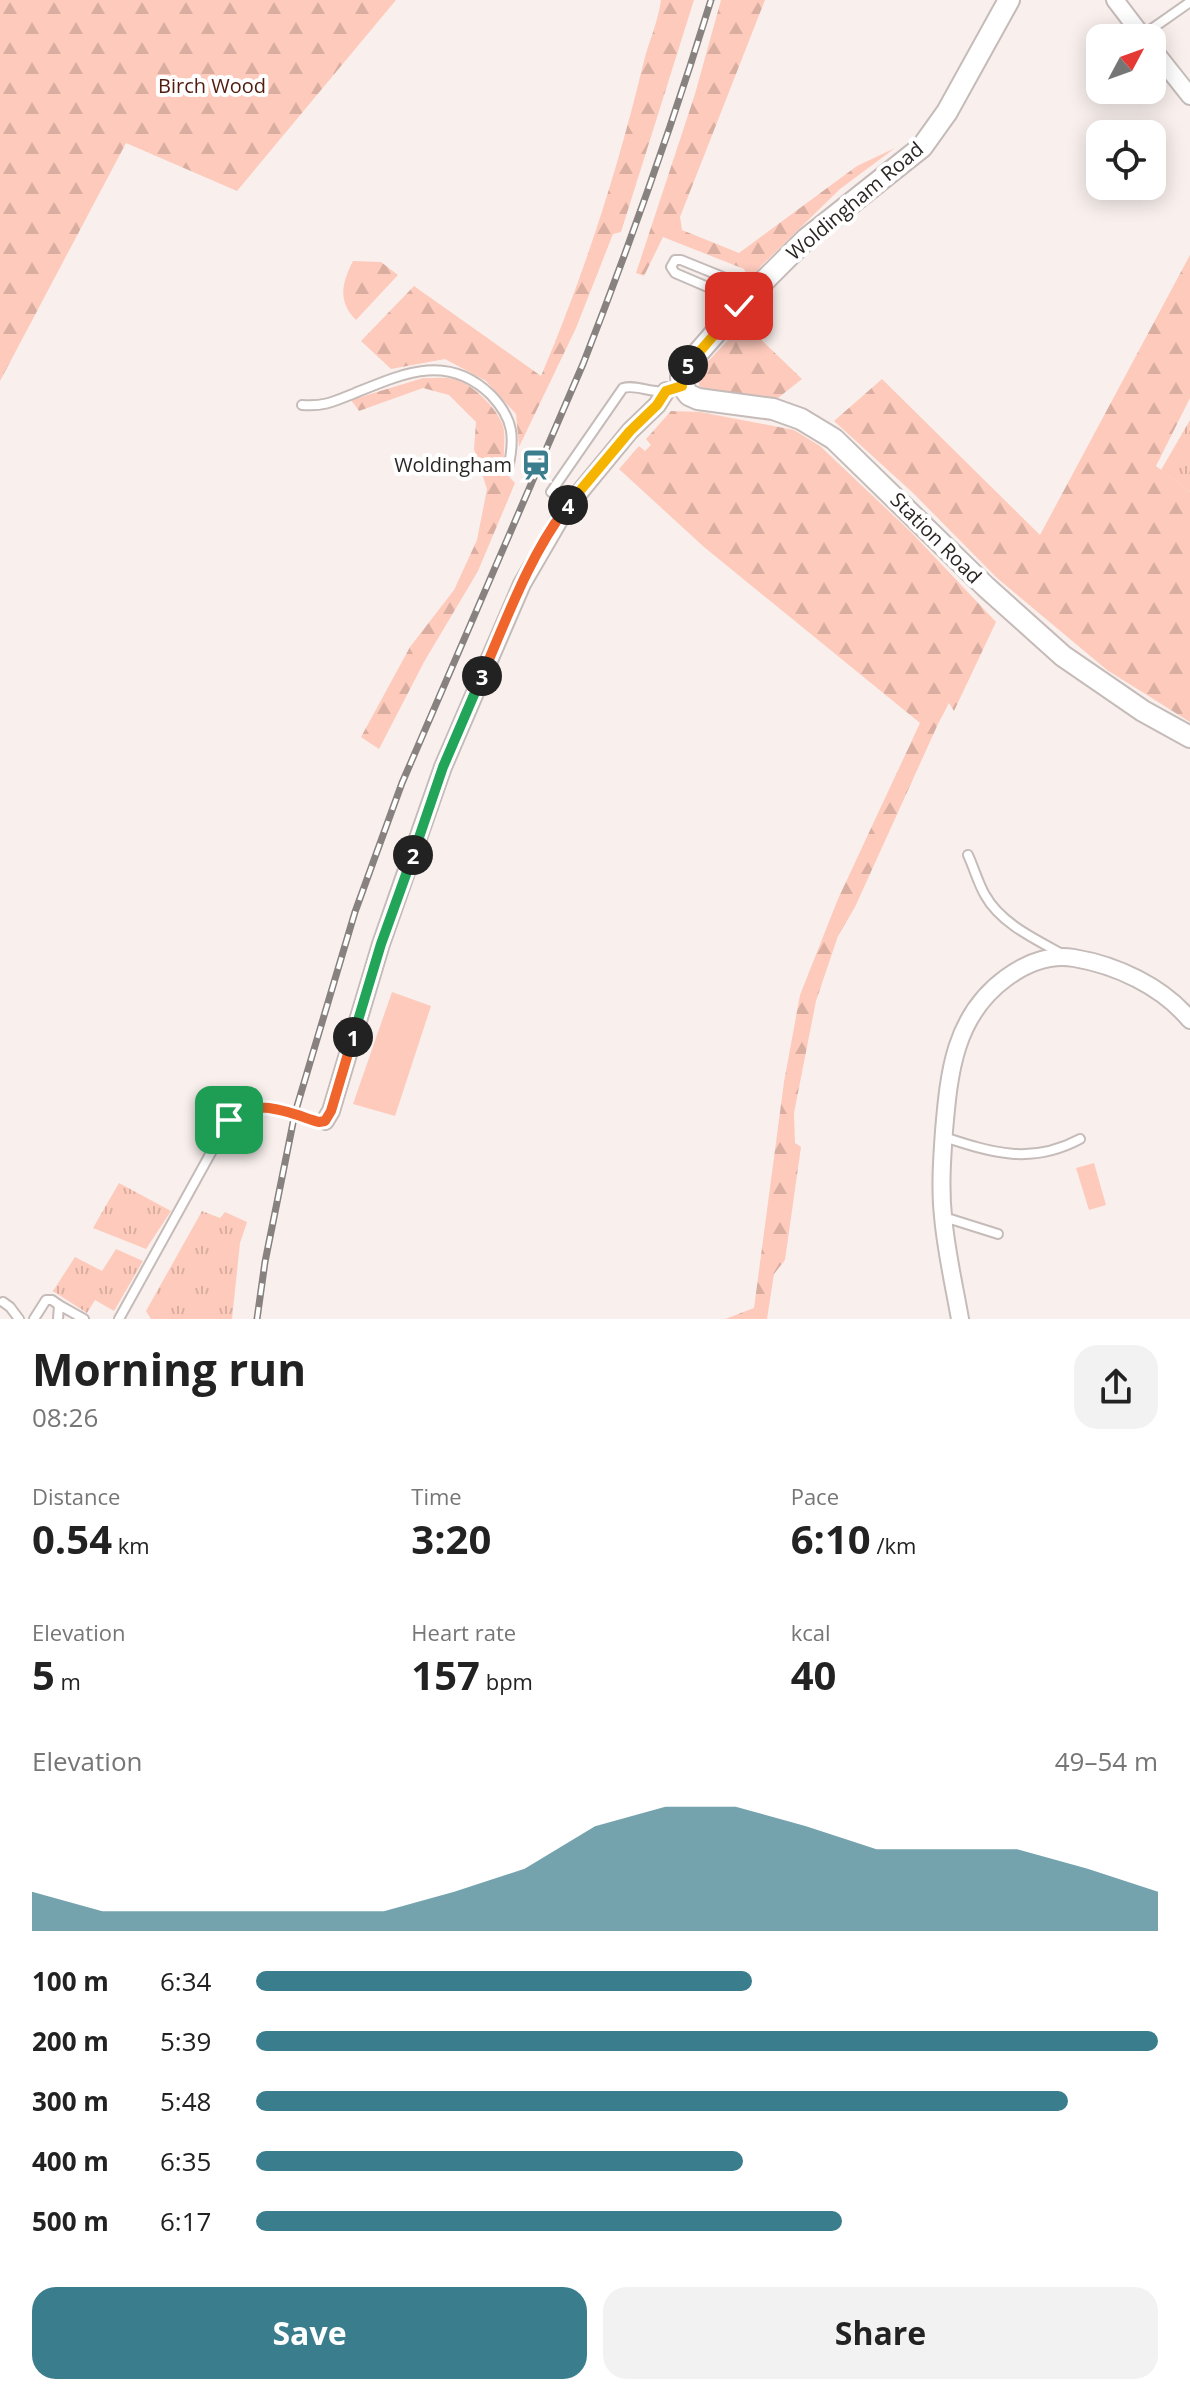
<!DOCTYPE html>
<meta charset="utf-8">
<style>
body{margin:0;font-family:"Open Sans",sans-serif;background:#f2f2f2;color:#222;height:100vh;display:flex;flex-direction:column;font-size:30px;white-space:nowrap}
*{box-sizing:border-box;margin:0}
p{font-size:26px;color:#767676}
.icon{flex:none;width:44px;height:44px;fill:none;stroke:currentColor;stroke-width:2;stroke-linecap:round;stroke-linejoin:round}
.map{position:relative;height:1319px;overflow:hidden}
.details{display:flex;flex-direction:column;background:#fff;flex:1}
.details>*{flex:none}
.needle{width:52px;rotate:49deg}
.buttons{position:absolute;left:1086px;top:24px;display:grid;gap:16px}
.buttons a{display:grid;place-items:center;width:80px;height:80px;border-radius:16px;background:#fff;box-shadow:0 4px 20px #0003;font-size:40px}
.pin{position:absolute;display:grid;place-items:center;width:68px;height:68px;color:#fff;margin:-34px;border-radius:16px;box-shadow:0 4px 12px #0006}
.km{position:absolute;width:40px;height:40px;margin:-20px;border-radius:50%;background:#222;color:#fff;font-size:22px;line-height:40px;text-align:center}
.round{display:grid;place-items:center;flex:none;width:84px;height:84px;border-radius:24px;background:#f2f2f2}
.summary{display:flex;align-items:center;justify-content:space-between;height:136px;padding:0 32px}
h1{font-size:44px;font-weight:700;line-height:60px}
.metrics{display:grid;grid-template-columns:repeat(3,1fr);gap:12px;height:136px;padding:8px 32px}
.metrics div{display:grid;align-content:center}
.metrics b{font-size:40px;font-weight:700}
.metrics small{font-size:22px;font-weight:400}
.metrics p{font-size:22px}
.chart{height:224px;padding:16px 32px}
.chart p{display:flex;justify-content:space-between}
.chart svg{width:100%;height:144px;margin-top:8px;fill:#3a7d8d;opacity:.7}
.primary-button{display:flex;gap:16px;margin-top:auto;padding:16px 32px}
.primary-button a{flex:1;height:92px;border-radius:24px;background:#3a7d8d;color:#fff;font-size:32px;font-weight:700;line-height:92px;text-align:center}
.primary-button a+a{background:#f2f2f2;color:#222}
ul{padding:0 32px;list-style:none;font-size:26px}
li{display:grid;grid-template-columns:128px 96px 1fr;align-items:center;height:60px}
li i{height:20px;border-radius:10px;background:#3a7d8d}
.map>svg:first-child{display:block}
.grass{fill:url(#grass-tufts)}
.forest{fill:url(#forest-firs)}
.garden{fill:#fdcabc}
.lines{fill:none;stroke-linecap:round;stroke-linejoin:round}
.service-casing{stroke:#c5bbb9;stroke-width:12}
.minor-casing{stroke:#c5bbb9;stroke-width:20}
.tertiary-casing{stroke:#c5bbb9;stroke-width:24}
.service{stroke:#fff;stroke-width:8}
.minor{stroke:#fff;stroke-width:16}
.tertiary{stroke:#fff;stroke-width:20}
.rail-casing{stroke:#87817f;stroke-width:7}
.rail{stroke:#fff;stroke-width:4;stroke-dasharray:12;stroke-linecap:butt}
.service-bridge-casing{stroke:#c5bbb9;stroke-width:12;stroke-linecap:butt}
.service-bridge{stroke:#fff;stroke-width:8}
.split-1-casing{stroke:#fff;stroke-width:16}
.split-2-casing{stroke:#fff;stroke-width:16}
.split-3-casing{stroke:#fff;stroke-width:16}
.split-4-casing{stroke:#fff;stroke-width:16}
.split-5-casing{stroke:#fff;stroke-width:16}
.split-6-casing{stroke:#fff;stroke-width:16}
.split-1{stroke:#f0652b;stroke-width:10}
.split-2{stroke:#22a559;stroke-width:10}
.split-3{stroke:#22a559;stroke-width:10}
.split-4{stroke:#f0652b;stroke-width:10}
.split-5{stroke:#f5b400;stroke-width:10}
.split-6{stroke:#f5b400;stroke-width:10}
.labels{text-anchor:middle;stroke-width:8;stroke-linejoin:round;paint-order:stroke}
.park-label{font-size:20px;fill:#521c0e;stroke:#fff}
.street-label{font-size:20px;fill:#2b2726;stroke:#fff}
.poi-label{font-size:20px;fill:#2b2726;stroke:#fff;text-anchor:end}
</style>
<div class="map">
<svg width="1190" height="1319" viewBox="0 0 1190 1319">
<defs>
<pattern id="grass-tufts" width="24" height="20" patternUnits="userSpaceOnUse" patternTransform="scale(2)"><rect width="24" height="20" fill="#fdcabc"/><path d="M3 7l-1-3M5 7V3M7 7l1-3M15 17l-1-3M17 17v-4M19 17l1-3" fill="none" stroke="#d9aea1"/></pattern>
<pattern id="forest-firs" width="22" height="20" patternUnits="userSpaceOnUse" patternTransform="scale(2)"><rect width="22" height="20" fill="#fdcabc"/><path d="M5 1l3.5 6h-7zM16 11l3.5 6h-7z" fill="#d9aea1"/></pattern>
</defs>
<rect width="100%" height="100%" fill="#f9f0ed"/>
<g class="grass">
<path d="M1190 420V492L1161 470Z"/>
<path d="M119 1183 171 1211 146 1249 93 1228Z"/>
<path d="M202 1211 220 1218 225 1212 247 1222 240 1243 232 1319H151L146 1311Z"/>
<path d="M116 1249 143 1261 114 1311 95 1300 87 1313 53 1291 75 1257 102 1271Z"/>
</g>
<g class="forest">
<path d="M0 0H396L237 191 126 143 0 381Z"/>
<path d="M661 0H694L621 232 613 234 576 328 519 447 516 414 486 381 445 359 391 369 361 341 414 286 541 376C584 275 617 172 643 65 648 43 658 23 661 0Z"/>
<path d="M721 0H765L680 217 682 230 739 253 857 166 895 148 840 189 761 266 750 282 744 269 663 237 644 276 636 273 695 94Z"/>
<path d="M1190 255V398L1156 466 1190 492V722L1107 670 997 578 913 493 834 421 882 379 1040 535Z"/>
<path d="M353 261 381 262 398 275 356 320C337 301 342 283 353 261Z"/>
<path d="M744 323 802 379 778 398 718 394 699 386V371Z"/>
<path d="M423 378C433 378 444 377 454 379 471 382 503 413 504 431 506 451 498 468 515 483L478 571 424 662 379 749 361 737 410 647 454 590 477 540 487 489 474 449 476 422 449 395 423 388 359 411 351 400Z"/>
<path d="M671 411 700 412 794 430 820 446 912 533 996 622 954 711 949 703 938 724 855 907 838 936 816 1001 794 1113 795 1143 801 1147 785 1260 774 1274 767 1319H725L754 1308 784 1082 800 995 838 899 920 723 704 547 619 469 639 446 645 451 651 445 646 439Z"/>
</g>
<g class="garden">
<path d="M392 992 431 1006 395 1116 353 1104Z"/>
<path d="M1094 1163 1106 1205 1089 1210 1076 1168Z"/>
</g>
<g class="lines">
<g class="service-casing">
<g id="service">
<path d="M1143 35 1190 2"/>
<path d="M737 283 721 292 717 291 675 273 671 267 675 260H681L755 290"/>
<path d="M302 405C324 407 335 401 355 393 404 373 448 353 491 395 514 419 515 438 508 469"/>
<path d="M551 492 623 388C636 384 650 393 665 391"/>
<path d="M968 855C974 868 978 883 985 895 1001 924 1037 940 1064 955"/>
<path d="M944 1137C993 1153 1031 1165 1080 1139"/>
<path d="M944 1217 998 1234"/>
<path d="M3 1302 10 1307 19 1319"/>
<path d="M34 1319 46 1300H52L59 1305"/>
<path d="M58 1319 59 1305 84 1319"/>
<path d="M119 1319 229 1120 248 1107 271 1109"/>
</g>
</g>
<g class="minor-casing">
<g id="minor">
<path d="M1115 0 1144 38"/>
<path d="M1152 48 1190 96"/>
<path d="M325 1121 331 1111 381 944 443 767 522 584 565 510 630 431 657 405 666 391"/>
<path d="M960 1319C954 1285 946 1251 943 1216 940 1188 942 1159 944 1131 949 1073 954 1016 1006 978 1025 964 1049 954 1074 958 1116 965 1162 986 1190 1020"/>
</g>
</g>
<g class="tertiary-casing">
<g id="tertiary">
<path d="M682 386 689 395 698 399 773 409 801 419 834 439 986 587 1063 656 1143 711 1190 737"/>
<path d="M682 386 681 377 684 369 739 306 806 239 922 147 947 112 1009 0"/>
</g>
</g>
<use href="#service" class="service"/>
<use href="#minor" class="minor"/>
<use href="#tertiary" class="tertiary"/>
<g class="rail-casing">
<path id="rail" d="M257 1319 265 1262 295 1113 355 912 402 783 583 364C630 244 673 123 711 0"/>
</g>
<use href="#rail" class="rail"/>
<g class="service-bridge-casing">
<path id="service-bridge" d="M271 1109 312 1120"/>
</g>
<use href="#service-bridge" class="service-bridge"/>
</g>
<g class="lines">
<g class="split-1-casing">
<path id="split-1" d="M229 1120C255 1096 289 1113 319 1122L325 1121 331 1111 353 1037"/>
</g>
<g class="split-2-casing">
<path id="split-2" d="M353 1037 381 944 413 855"/>
</g>
<g class="split-3-casing">
<path id="split-3" d="M413 855 443 767 482 676"/>
</g>
<g class="split-4-casing">
<path id="split-4" d="M482 676C507 618 529 556 568 505"/>
</g>
<g class="split-5-casing">
<path id="split-5" d="M568 505 630 431 657 405 666 391 682 386V373L688 365"/>
</g>
<g class="split-6-casing">
<path id="split-6" d="M688 365 739 306"/>
</g>
<use href="#split-1" class="split-1"/>
<use href="#split-2" class="split-2"/>
<use href="#split-3" class="split-3"/>
<use href="#split-4" class="split-4"/>
<use href="#split-5" class="split-5"/>
<use href="#split-6" class="split-6"/>
</g>
<defs>
<g id="station-bare" transform="scale(2.4)"><path d="M-3-6H3Q5-6 5-4V2Q5 4 3 4L4.5 6H3L1.5 4h-3L-3 6H-4.5L-3 4Q-5 4-5 2V-4Q-5-6-3-6ZM-3.5-4v3h7v-3ZM-3.5 1v1.5H-2V1ZM2 1v1.5H3.5V1Z" fill="#3a7d8d" stroke="#fff" stroke-width="2.5" paint-order="stroke"/></g>
</defs>
<g fill-rule="evenodd">
<use href="#station-bare" x="536" y="465"/>
</g>
<g class="labels">
<g class="park-label">
<text x="212" y="93">Birch Wood</text>
</g>
<g class="street-label">
<text transform="translate(855 201) rotate(-40)" y="7">Woldingham Road</text>
<text transform="translate(936 538) rotate(45)" y="7">Station Road</text>
</g>
<g class="poi-label">
<text x="512" y="472">Woldingham</text>
</g>
</g>
</svg>
<div class="buttons">
<a><svg class="needle" viewBox="-14 -14 28 28"><path d="M0-13l5 13h-10z" fill="#e53935"/><path d="M0 13l5-13h-10z" fill="#767676"/></svg></a>
<a><svg class="icon" aria-label="locate" viewBox="0 0 24 24"><circle cx="12" cy="12" r="6"/><path d="M12 2v4M12 18v4M2 12h4M18 12h4"/></svg></a>
</div>
<div class="pin" style="left:229px;top:1120px;background:#1e9e55"><svg class="icon" aria-label="arrive" viewBox="0 0 24 24"><path d="M6 21V4h12l-3 4 3 4H6"/></svg></div>
<div class="pin" style="left:739px;top:306px;background:#d93025"><svg class="icon" aria-label="check" viewBox="0 0 24 24"><path d="M5 12l5 5 9-10"/></svg></div>
<b class="km" style="left:353px;top:1037px">1</b>
<b class="km" style="left:413px;top:855px">2</b>
<b class="km" style="left:482px;top:676px">3</b>
<b class="km" style="left:568px;top:505px">4</b>
<b class="km" style="left:688px;top:365px">5</b>
</div>
<section class="details">
<div class="summary"><div><h1>Morning run</h1><p>08:26</p></div><a class="round"><svg class="icon" aria-label="share" viewBox="0 0 24 24"><path d="M12 15V3M7 8l5-5 5 5M5 13v7h14v-7"/></svg></a></div>
<div class="metrics">
<div><p>Distance</p><b>0.54<small> km</small></b></div>
<div><p>Time</p><b>3:20</b></div>
<div><p>Pace</p><b>6:10<small> /km</small></b></div>
</div>
<div class="metrics">
<div><p>Elevation</p><b>5<small> m</small></b></div>
<div><p>Heart rate</p><b>157<small> bpm</small></b></div>
<div><p>kcal</p><b>40</b></div>
</div>
<div class="chart"><p><span>Elevation</span>49–54 m</p>
<svg viewBox="0 0 160 44" preserveAspectRatio="none"><path d="M0 44V32L10 38L20 38L30 38L40 38L50 38L60 32L70 25L80 12L90 6L100 6L110 12L120 19L130 19L140 19L150 25L160 32V44z"/></svg>
</div>
<ul>
<li><b>100 m</b>6:34<i style="width:55%"></i></li>
<li><b>200 m</b>5:39<i style="width:100%"></i></li>
<li><b>300 m</b>5:48<i style="width:90%"></i></li>
<li><b>400 m</b>6:35<i style="width:54%"></i></li>
<li><b>500 m</b>6:17<i style="width:65%"></i></li>
</ul>
<div class="primary-button"><a>Save</a><a>Share</a></div>
</section>
